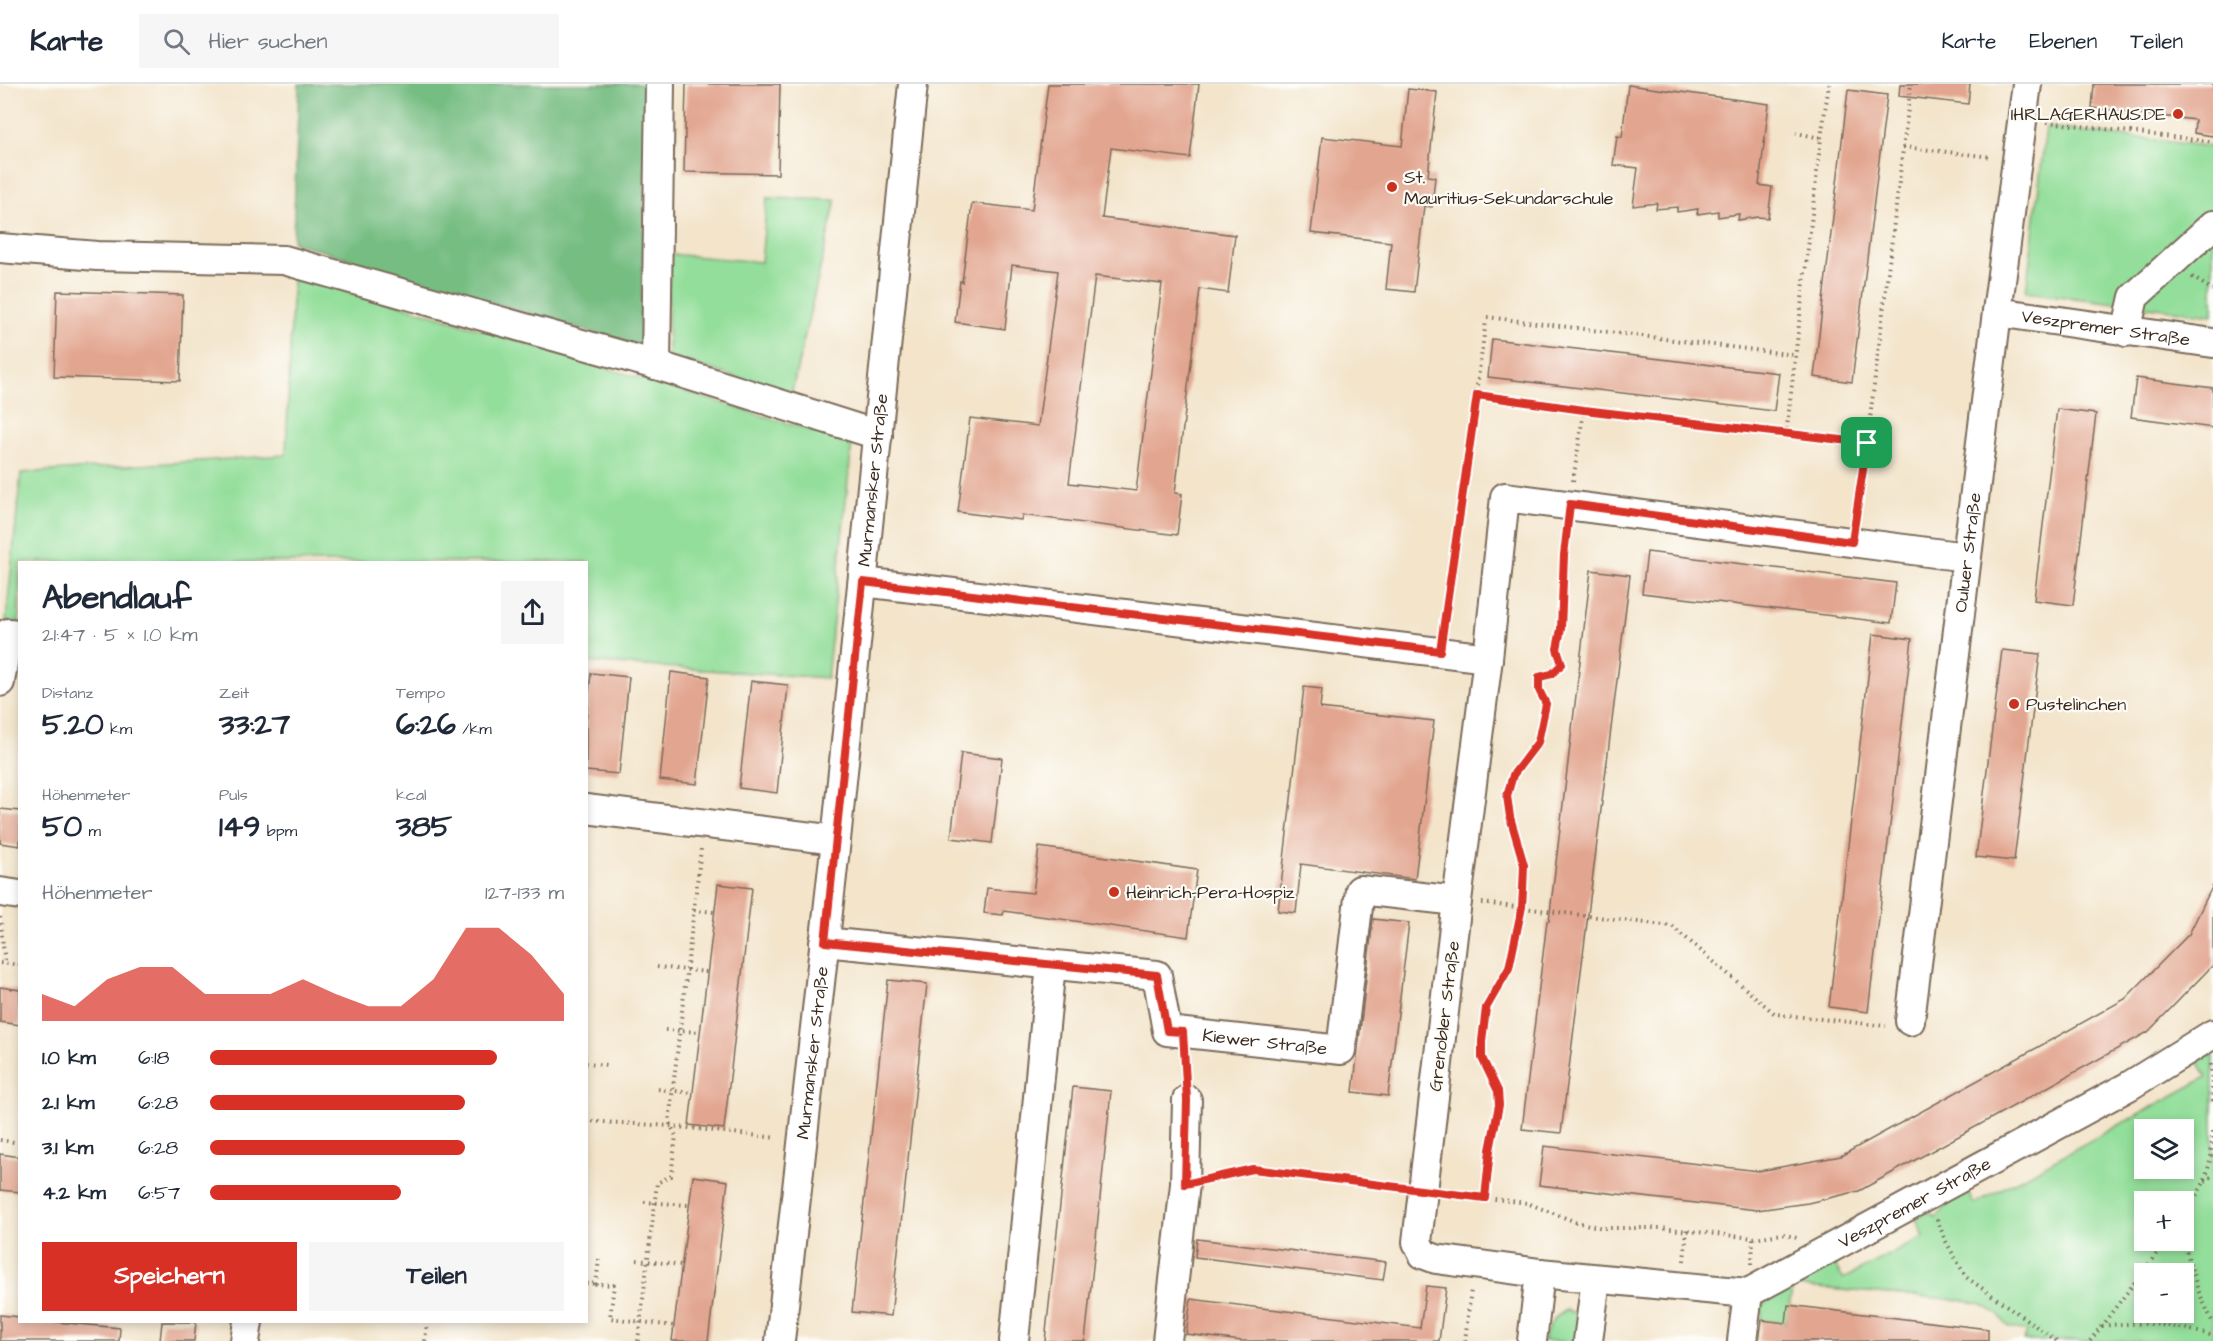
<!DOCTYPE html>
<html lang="de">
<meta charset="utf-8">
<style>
body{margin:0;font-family:"Architects Daughter",sans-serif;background:#f6f6f7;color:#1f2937;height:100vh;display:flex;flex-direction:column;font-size:22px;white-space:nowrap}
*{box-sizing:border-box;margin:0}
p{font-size:20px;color:#747a83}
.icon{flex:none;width:33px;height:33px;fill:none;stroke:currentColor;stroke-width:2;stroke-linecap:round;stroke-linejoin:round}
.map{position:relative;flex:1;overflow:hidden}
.side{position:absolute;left:18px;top:477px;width:570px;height:762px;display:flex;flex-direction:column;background:#fff;border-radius:0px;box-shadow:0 3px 9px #0003}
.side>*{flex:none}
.tools{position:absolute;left:2134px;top:1035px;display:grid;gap:12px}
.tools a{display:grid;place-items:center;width:60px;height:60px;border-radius:0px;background:#fff;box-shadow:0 3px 9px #0003;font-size:30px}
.pin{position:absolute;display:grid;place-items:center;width:51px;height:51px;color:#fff;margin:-26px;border-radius:12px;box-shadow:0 3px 9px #0006}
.round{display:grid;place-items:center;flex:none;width:63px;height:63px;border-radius:0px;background:#f6f6f7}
.head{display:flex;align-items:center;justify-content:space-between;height:102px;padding:0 24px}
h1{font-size:33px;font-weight:700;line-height:45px}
.metrics{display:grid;grid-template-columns:repeat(3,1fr);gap:9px;height:102px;padding:6px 24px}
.metrics div{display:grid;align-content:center}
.metrics b{font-size:30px;font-weight:700}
.metrics small{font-size:16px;font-weight:400}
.metrics p{font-size:16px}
.chart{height:168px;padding:12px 24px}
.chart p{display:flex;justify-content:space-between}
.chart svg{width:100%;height:108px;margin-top:6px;fill:#d93025;opacity:.7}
.cta{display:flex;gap:12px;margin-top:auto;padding:12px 24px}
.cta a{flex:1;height:69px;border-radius:0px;background:#d93025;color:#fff;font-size:24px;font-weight:700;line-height:69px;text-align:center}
.cta a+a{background:#f6f6f7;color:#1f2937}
ul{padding:0 24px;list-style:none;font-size:20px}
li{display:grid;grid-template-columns:96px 72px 1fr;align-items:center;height:45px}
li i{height:15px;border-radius:8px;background:#d93025}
header{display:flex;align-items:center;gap:36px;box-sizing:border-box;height:84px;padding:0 30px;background:#fff;border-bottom:2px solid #e0e1e3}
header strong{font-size:28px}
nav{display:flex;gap:33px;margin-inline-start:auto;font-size:21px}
.search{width:420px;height:54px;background:#f6f6f7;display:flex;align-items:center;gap:15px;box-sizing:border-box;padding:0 21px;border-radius:0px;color:#747a83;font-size:22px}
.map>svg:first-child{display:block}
.green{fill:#93de9a;stroke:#67845c;stroke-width:1.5;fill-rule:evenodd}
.forest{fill:#76bd82;stroke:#587450;stroke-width:1.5}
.building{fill:#e2a58f;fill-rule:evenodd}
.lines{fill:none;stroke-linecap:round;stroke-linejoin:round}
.minor-casing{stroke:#7b6b5a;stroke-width:32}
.path{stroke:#7b6b5a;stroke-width:4;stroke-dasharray:1.5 4.5;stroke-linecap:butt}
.minor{stroke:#fff;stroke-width:28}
.route-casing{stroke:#fff;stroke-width:12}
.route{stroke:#d93025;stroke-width:8}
.poi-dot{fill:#c8321e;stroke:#fdfcf7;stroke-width:2}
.labels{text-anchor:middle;stroke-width:4.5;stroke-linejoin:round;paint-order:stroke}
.poi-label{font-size:18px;fill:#3b2a1e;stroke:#fdfcf7;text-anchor:start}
.street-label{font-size:18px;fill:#3b2a1e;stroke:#fdfcf7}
</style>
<header>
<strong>Karte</strong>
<div class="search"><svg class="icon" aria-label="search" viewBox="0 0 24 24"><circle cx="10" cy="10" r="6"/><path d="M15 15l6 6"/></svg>Hier suchen</div>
<nav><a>Karte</a><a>Ebenen</a><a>Teilen</a></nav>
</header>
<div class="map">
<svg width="2213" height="1257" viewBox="0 0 2213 1257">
<rect width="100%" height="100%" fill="#fdfcf7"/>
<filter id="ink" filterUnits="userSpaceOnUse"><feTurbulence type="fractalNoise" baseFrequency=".0167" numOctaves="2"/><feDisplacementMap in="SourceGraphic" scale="12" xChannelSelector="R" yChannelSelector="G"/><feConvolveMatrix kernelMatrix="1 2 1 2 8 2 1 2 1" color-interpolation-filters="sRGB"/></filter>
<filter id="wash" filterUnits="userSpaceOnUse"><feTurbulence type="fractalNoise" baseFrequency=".008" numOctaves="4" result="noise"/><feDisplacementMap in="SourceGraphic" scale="24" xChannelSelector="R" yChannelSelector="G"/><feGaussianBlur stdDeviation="1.35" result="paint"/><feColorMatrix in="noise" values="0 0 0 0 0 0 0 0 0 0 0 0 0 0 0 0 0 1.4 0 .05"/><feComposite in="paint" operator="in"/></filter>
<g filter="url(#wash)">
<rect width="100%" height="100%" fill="#f3e4ca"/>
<g class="green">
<path d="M2046 43 2213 63V231L2026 208Z"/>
<path d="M767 114 836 116 791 311 668 272 669 170 761 178Z"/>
<path d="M293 188 852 359 827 594 587 578 586 478H20L19 538 6 537 21 389 286 371Z"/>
<path d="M2213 969V1257H2024L2027 1247 2009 1243 1996 1229 1980 1220 1961 1216 1793 1202 1786 1239 1762 1236V1221C1780 1202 1811 1193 1835 1181L1843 1195 1924 1153 1916 1135 1928 1128 1936 1133 1953 1115 1967 1107 1974 1120 2207 993 2198 977ZM2145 1046H2184V1084H2145ZM2145 1118H2184V1156H2145ZM2145 1190H2184V1228H2145Z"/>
<path d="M1566 1226 1576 1229 1580 1241 1578 1257H1543C1548 1243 1553 1233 1566 1226Z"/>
</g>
<path class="forest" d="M299 0H648L640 263 293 158Z"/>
<g id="blocks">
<g class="building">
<path d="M686 0H780L778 90 684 88Z"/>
<path d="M1048 0H1199L1190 74 1111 64 1102 134 1235 151 1228 209 1200 205 1175 409 1182 410 1177 451 1022 431 1021 436 958 428 970 334 1038 342 1058 187 1012 181 1005 245 955 238 960 197 962 198 972 119 1032 126ZM1095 192 1162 200 1136 407 1069 399Z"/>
<path d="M1900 0H1970L1968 20 1899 12Z"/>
<path d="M2094 0H2213V52L2194 49 2195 36 2092 24Z"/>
<path d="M1628 1 1769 20 1759 101 1772 103 1768 134 1758 133 1738 136 1739 130 1718 133V127L1697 130 1698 125 1677 128V123L1656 125 1657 119 1633 122 1638 84 1613 81 1617 52 1622 53Z"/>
<path d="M1408 5 1437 8 1428 92 1435 93 1432 123 1424 122 1414 208 1386 205 1391 158 1311 149 1322 53 1402 62Z"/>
<path d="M1848 6 1887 11 1852 298 1814 293Z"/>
<path d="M57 207 183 211 180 297 54 293Z"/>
<path d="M1492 255 1779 289 1774 327 1488 293Z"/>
<path d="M2136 294 2213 304V344L2131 333Z"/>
<path d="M2057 325 2096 330 2073 521 2034 516Z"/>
<path d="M1647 468 1896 499 1891 539 1642 509Z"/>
<path d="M1591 486 1630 491 1561 1049 1522 1045 1547 837H1549Z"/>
<path d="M1873 550 1912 555 1868 928 1829 923Z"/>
<path d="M2002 566 2040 570 2014 777 1976 773Z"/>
<path d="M671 588 709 593 697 700 660 696Z"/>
<path d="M591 589 629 593 619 690 586 687V638Z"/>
<path d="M751 597 788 601 777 709 739 704Z"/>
<path d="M1304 603 1322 605 1320 624 1434 637 1415 795 1301 780 1296 829 1278 827Z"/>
<path d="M961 669 1002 674 992 759 951 754Z"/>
<path d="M0 725 20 727V762L0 759Z"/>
<path d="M1039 763 1197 786 1188 853 1004 827 1003 831 984 829 987 804 1033 809Z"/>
<path d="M718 800 752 804 724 1045 689 1041Z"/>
<path d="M2213 801V881L2148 948 1859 1107 1808 1119 1757 1126 1539 1101 1544 1062 1759 1087 1841 1072 2125 915 2189 850Z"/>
<path d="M1373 835 1409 839 1388 1012 1353 1008Z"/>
<path d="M888 896 927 900 891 1232 852 1228Z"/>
<path d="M0 903 20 906V941L0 938Z"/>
<path d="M1073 1003 1111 1007 1094 1173 1085 1257H1045Z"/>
<path d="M0 1070 20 1073V1108L0 1106Z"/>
<path d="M693 1092 728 1097 708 1257H672Z"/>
<path d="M1197 1155 1386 1178 1383 1196 1195 1173Z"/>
<path d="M1426 1202 1446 1204 1439 1257H1242L1186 1250 1191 1215 1420 1244Z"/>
<path d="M1788 1221 1988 1245V1257H1759L1762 1236 1786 1239Z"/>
<path d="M0 1231 20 1233V1238H56L120 1244 119 1257H0Z"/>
<path d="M162 1238H196L194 1257H160Z"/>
</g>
</g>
</g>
<g filter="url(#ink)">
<use href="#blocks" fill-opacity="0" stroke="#7b6b5a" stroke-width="1.5"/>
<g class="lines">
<g class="minor-casing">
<g id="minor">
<path d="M0 164 97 172 284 176 656 281 878 351"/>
<path id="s1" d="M1997 228 2213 259"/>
<path d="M2126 248 2134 213 2213 141"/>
<path d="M656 281 660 0"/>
<path d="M863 498 1488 574 1505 413 1966 473"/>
<path id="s2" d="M1488 574 1457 817 1417 1158 1423 1170 1436 1175 1540 1189 1748 1209 2129 1002 2213 950"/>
<path d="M0 598 8 549 20 550"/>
<path d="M586 725 836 756"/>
<path d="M0 808 20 811"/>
<path id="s3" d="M824 858 1157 891 1167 947 1341 966 1360 806 1457 817"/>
<path id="s4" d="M1910 937 1997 228 2027 0"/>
<path d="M245 1257 248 1238"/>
<path id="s5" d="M780 1257 836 756 913 0"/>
<path d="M1014 1257 1051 881"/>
<path d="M1167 1257 1185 1100 1187 1016"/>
<path d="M1532 1257 1540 1189"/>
<path d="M1588 1257 1596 1195"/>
<path d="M1742 1257 1748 1209"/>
</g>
</g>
<g class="path">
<path d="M2047 38 2213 58"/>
<path d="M1821 54 1829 0"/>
<path d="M1903 63 1992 73"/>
<path d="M2192 193 2213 206"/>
<path d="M1487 233 1795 271"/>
<path d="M1477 311 1584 326 1867 359"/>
<path d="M1786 351 1821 54 1796 49"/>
<path d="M1573 397 1584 326"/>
<path d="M1856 433 1867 359 1911 0"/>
<path d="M1443 545 1486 237"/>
<path d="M1482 819 1672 842 1775 930 1886 942"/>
<path d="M694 826 714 828"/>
<path d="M0 833 5 880"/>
<path d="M0 879 20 881"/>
<path d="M657 883 707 888"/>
<path d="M665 946 700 948"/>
<path d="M1185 973 1186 993"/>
<path d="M586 979 607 981"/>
<path d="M2211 980 2213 1021"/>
<path d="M658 1005 693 1009"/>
<path d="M586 1037 671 1042 777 1054"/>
<path d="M0 1056 20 1059"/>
<path d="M1210 1094 1253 1085 1398 1103"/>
<path d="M2205 1097 2213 1092"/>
<path d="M1447 1109 1527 1119 1576 1138 1603 1144H1661L1753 1154 1783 1150 1797 1154"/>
<path d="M1485 1114 1490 1066 1499 1021 1498 1007 1482 974V957L1486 924 1509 884 1522 823 1523 806 1524 781 1510 733 1507 712 1513 691 1538 658 1543 642 1546 620 1539 606V593L1553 590 1562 580 1557 565 1561 545 1567 446"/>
<path d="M644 1118 689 1121"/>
<path d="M2184 1132 2205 1097 2211 1073 2213 1043"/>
<path d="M1937 1135 1945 1156 1966 1193 2057 1257"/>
<path d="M2183 1156 2198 1206 2213 1239"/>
<path d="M599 1175 596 1200 614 1201 610 1234 674 1242"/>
<path d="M637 1176 682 1181"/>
<path d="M1684 1177 1687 1145"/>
<path d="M1752 1180 1753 1154"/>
<path d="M586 1199 596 1200"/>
<path d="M2102 1242C2143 1237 2173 1240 2213 1252"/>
<path d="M425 1257 427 1238"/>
<path d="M638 1257 657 1099 671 1092 676 1052 669 1038 701 765"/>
<path d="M1465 1257 1471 1205"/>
<path d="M2090 1257 2167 1156"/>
</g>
<use href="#minor" class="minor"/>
</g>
</g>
<g class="lines" filter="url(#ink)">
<g class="route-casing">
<path id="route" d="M1477 311 1584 326 1867 359 1852 458 1570 420 1564 471 1561 545 1557 565 1562 580 1552 590 1539 593V606L1546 620 1538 658 1513 691 1507 712 1510 733 1524 781 1523 806 1522 823 1509 884 1486 924 1482 957V974L1498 1007 1499 1021 1490 1066 1485 1114 1253 1085 1185 1100 1187 1016 1183 948 1167 947 1157 891 825 858 863 498 1440 567Z"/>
</g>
<use href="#route" class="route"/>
</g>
<g class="poi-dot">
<circle cx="2178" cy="30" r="6"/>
<circle cx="1392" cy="103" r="6"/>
<circle cx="2014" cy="620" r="6"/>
<circle cx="1114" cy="808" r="6"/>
</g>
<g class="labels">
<g class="poi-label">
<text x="2166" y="36" text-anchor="end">IHRLAGERHAUS.DE</text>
<text x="1404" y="99">St.<tspan x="1404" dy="21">Mauritius-Sekundarschule</tspan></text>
<text x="2026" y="626">Pustelinchen</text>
<text x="1126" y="814">Heinrich-Pera-Hospiz</text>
</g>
<g class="street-label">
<text dy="6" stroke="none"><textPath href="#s1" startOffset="110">Veszpremer Straße</textPath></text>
<text dy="6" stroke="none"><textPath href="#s5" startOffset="866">Murmansker Straße</textPath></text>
<text dy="6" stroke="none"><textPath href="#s4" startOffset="472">Ouluer Straße</textPath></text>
<text transform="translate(1444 932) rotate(-83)" y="6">Grenobler Straße</text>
<text dy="6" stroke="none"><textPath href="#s3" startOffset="490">Kiewer Straße</textPath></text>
<text dy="6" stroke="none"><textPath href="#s5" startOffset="290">Murmansker Straße</textPath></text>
<text dy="6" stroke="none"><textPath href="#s2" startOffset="1119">Veszpremer Straße</textPath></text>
</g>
</g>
</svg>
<div class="tools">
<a><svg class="icon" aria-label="layers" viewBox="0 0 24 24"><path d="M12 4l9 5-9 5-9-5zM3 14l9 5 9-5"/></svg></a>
<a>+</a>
<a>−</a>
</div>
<div class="pin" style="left:1867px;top:359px;background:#1e9e55"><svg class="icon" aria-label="arrive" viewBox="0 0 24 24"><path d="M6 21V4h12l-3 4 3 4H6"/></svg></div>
<section class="side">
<div class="head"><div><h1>Abendlauf</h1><p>21:47 · 5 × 1.0 km</p></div><a class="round"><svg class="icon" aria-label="share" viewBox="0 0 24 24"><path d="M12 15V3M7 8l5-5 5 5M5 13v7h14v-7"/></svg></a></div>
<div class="metrics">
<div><p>Distanz</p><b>5.20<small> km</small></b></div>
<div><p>Zeit</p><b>33:27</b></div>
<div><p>Tempo</p><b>6:26<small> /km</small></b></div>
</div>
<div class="metrics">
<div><p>Höhenmeter</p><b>50<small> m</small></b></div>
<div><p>Puls</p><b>149<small> bpm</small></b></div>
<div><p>kcal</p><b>385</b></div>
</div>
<div class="chart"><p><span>Höhenmeter</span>127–133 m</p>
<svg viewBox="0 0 160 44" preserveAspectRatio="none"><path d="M0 44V33L10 38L20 27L30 22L40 22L50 33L60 33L70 33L80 27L90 33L100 38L110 38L120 27L130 6L140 6L150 17L160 33V44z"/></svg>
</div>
<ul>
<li><b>1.0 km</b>6:18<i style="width:81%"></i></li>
<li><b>2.1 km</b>6:28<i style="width:72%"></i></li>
<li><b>3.1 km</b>6:28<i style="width:72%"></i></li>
<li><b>4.2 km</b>6:57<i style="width:54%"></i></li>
</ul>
<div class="cta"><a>Speichern</a><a>Teilen</a></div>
</section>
</div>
